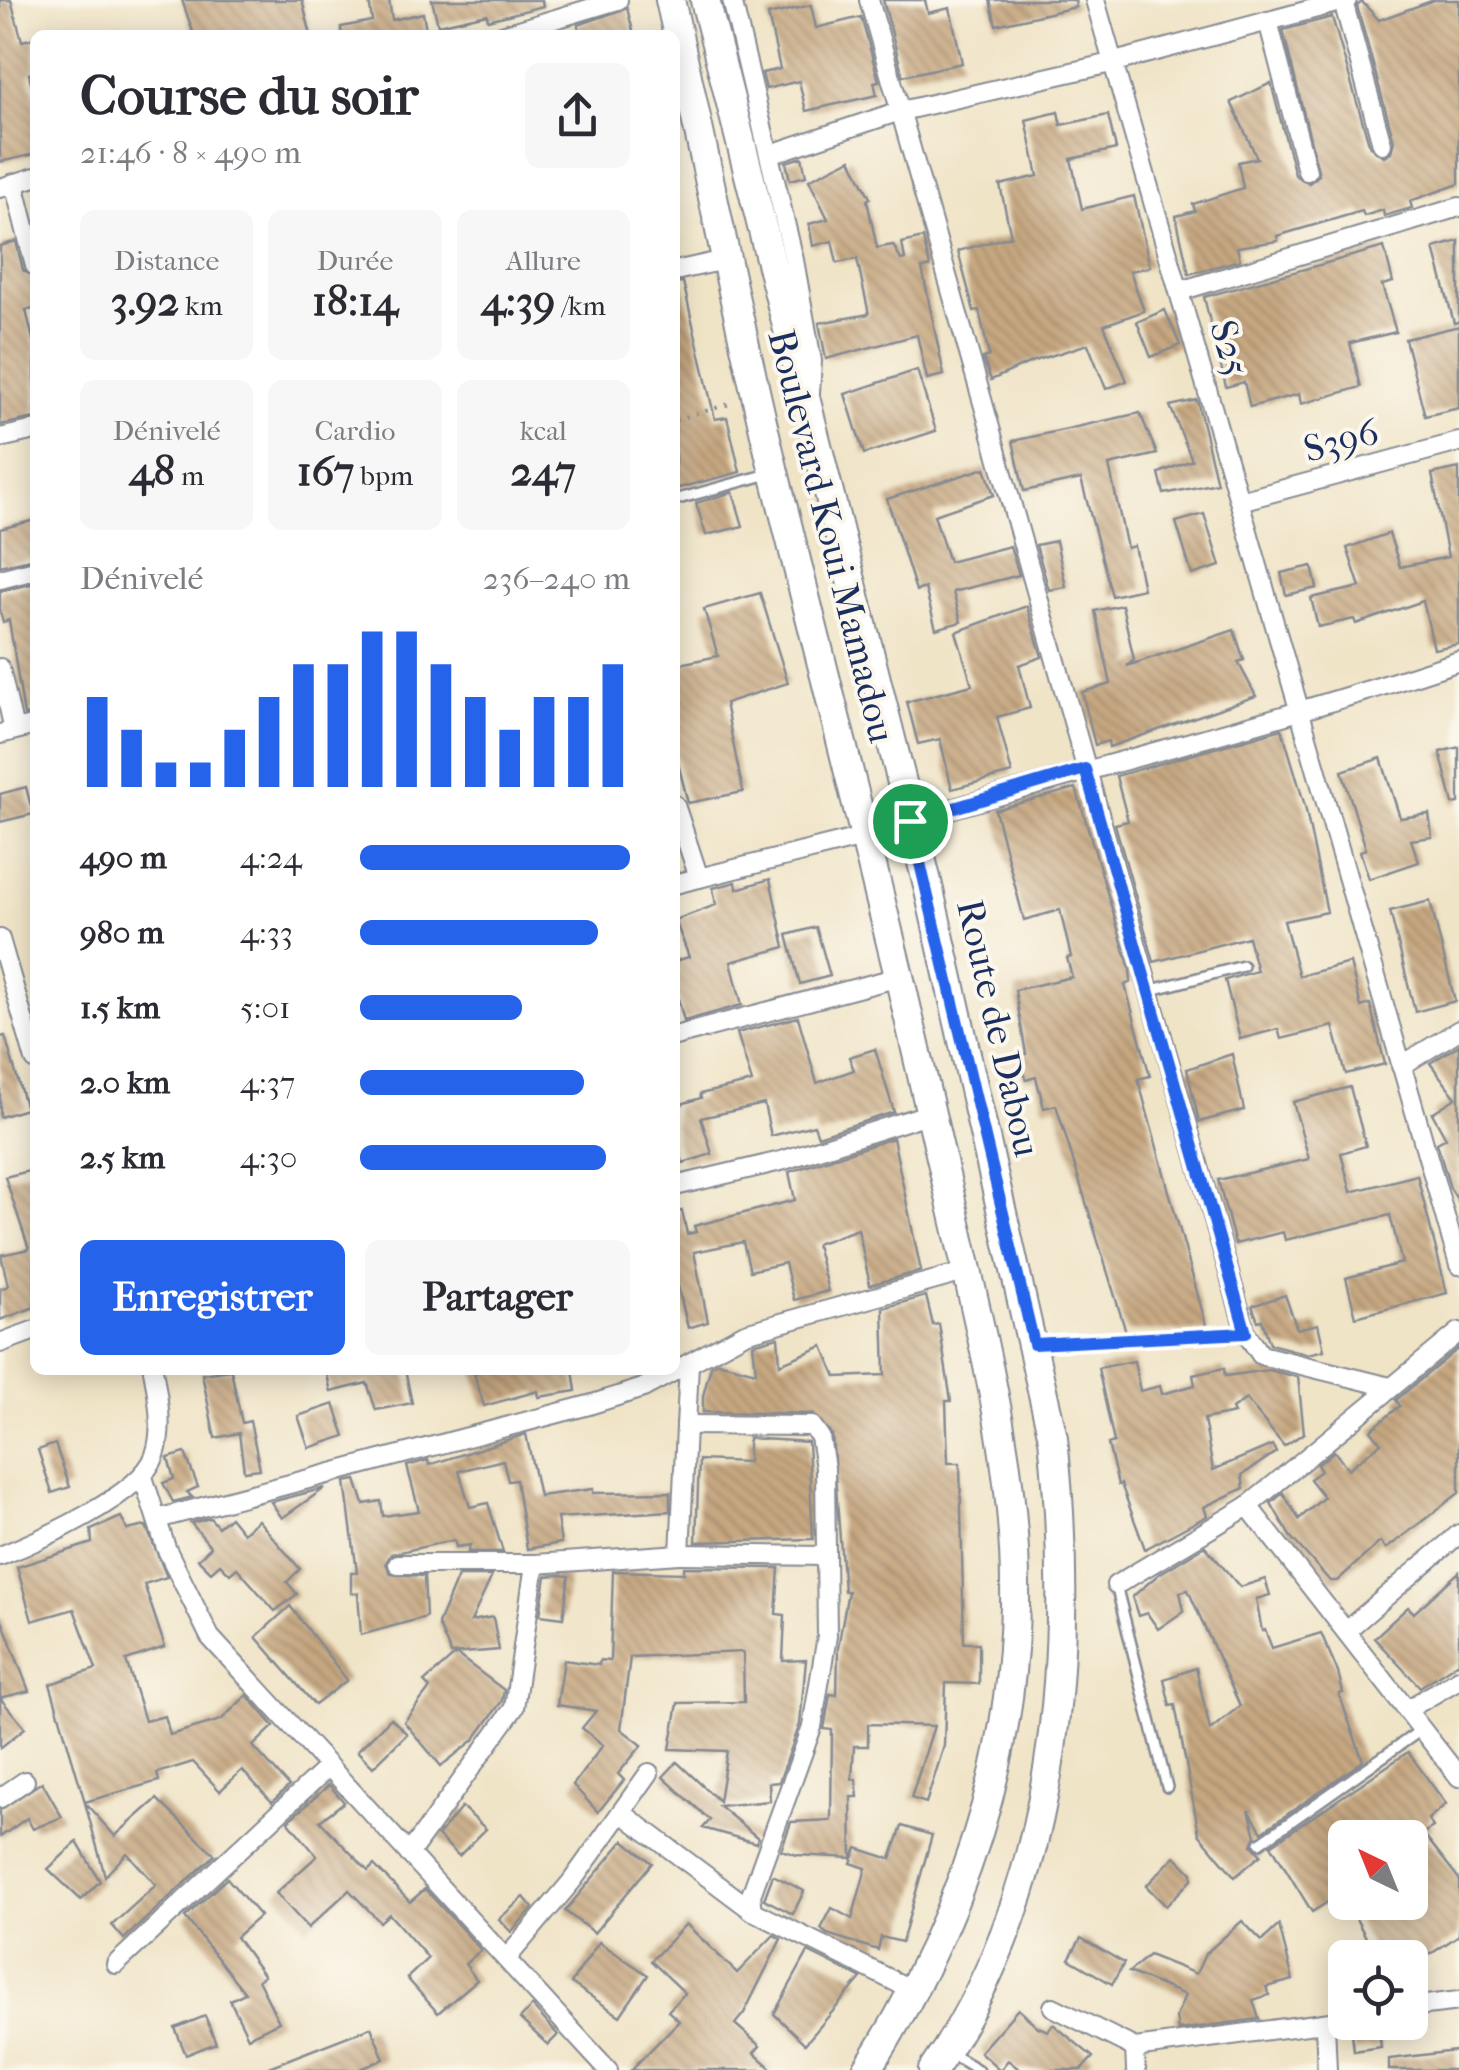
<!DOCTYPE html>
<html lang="fr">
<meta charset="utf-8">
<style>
body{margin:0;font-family:"IM FELL French Canon",serif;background:#f7f7f7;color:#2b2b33;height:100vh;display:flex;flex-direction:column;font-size:38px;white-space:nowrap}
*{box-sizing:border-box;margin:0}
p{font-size:32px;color:#7c7c81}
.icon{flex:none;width:55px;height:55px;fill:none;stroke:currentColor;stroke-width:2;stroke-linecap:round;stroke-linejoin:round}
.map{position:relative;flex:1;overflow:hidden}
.details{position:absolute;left:30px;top:30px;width:650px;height:1345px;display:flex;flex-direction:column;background:#fff;border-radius:15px;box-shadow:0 5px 25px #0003}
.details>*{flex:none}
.needle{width:65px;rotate:317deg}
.buttons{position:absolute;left:1328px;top:1820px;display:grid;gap:20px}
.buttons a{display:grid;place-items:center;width:100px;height:100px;border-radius:15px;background:#fff;box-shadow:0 5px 25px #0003;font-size:50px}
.pin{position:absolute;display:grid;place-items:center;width:85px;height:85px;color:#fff;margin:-42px;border:5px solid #fff;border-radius:50%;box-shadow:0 2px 10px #0007}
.round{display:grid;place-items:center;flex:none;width:105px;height:105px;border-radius:15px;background:#f7f7f7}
.headline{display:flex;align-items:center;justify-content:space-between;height:170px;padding:0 50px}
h1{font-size:55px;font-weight:800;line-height:75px}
.stats{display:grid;grid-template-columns:repeat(3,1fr);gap:15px;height:170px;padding:10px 50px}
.stats div{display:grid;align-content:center;border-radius:15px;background:#f7f7f7;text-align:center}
.stats b{font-size:42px;font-weight:800}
.stats small{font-size:28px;font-weight:400}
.stats p{font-size:28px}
.chart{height:280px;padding:20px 50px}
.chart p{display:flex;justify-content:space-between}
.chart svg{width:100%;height:180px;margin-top:10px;stroke:#2563eb;stroke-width:6}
.button{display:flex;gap:20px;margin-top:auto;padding:20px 50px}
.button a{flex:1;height:115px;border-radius:15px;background:#2563eb;color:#fff;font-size:40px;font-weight:800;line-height:115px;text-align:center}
.button a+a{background:#f7f7f7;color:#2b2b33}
ul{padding:0 50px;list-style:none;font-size:32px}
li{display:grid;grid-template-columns:160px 120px 1fr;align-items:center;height:75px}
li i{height:25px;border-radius:12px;background:#2563eb}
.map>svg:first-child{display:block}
.building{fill:url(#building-back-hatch)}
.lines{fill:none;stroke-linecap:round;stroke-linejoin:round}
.service-casing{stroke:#868a92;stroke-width:14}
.minor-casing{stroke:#868a92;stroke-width:22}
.primary-casing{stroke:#868a92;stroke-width:32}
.path{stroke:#868a92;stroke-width:4;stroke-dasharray:2.5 8;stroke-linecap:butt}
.service{stroke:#fff;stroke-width:9}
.minor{stroke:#fff;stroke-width:18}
.primary{stroke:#fff;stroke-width:28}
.route-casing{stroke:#fff;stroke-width:20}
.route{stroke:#2563eb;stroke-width:12}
.labels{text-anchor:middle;stroke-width:8;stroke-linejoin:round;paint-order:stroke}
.street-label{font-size:38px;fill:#1b2f5e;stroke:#fbf7ec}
</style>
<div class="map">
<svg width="1459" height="2070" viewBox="0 0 1459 2070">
<defs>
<pattern id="building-back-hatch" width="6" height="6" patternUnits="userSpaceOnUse" patternTransform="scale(2.5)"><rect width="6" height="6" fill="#c7a881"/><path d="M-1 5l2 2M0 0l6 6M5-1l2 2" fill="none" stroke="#a1896d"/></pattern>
</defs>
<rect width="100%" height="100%" fill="#fbf7ec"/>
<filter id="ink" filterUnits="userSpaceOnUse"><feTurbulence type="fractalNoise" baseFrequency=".01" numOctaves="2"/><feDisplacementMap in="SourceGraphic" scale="20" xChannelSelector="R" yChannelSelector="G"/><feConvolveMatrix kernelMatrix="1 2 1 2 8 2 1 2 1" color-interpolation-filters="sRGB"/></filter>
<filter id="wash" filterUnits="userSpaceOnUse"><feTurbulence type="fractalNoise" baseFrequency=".0048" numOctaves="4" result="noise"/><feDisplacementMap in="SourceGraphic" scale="40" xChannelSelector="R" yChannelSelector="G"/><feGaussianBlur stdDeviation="2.25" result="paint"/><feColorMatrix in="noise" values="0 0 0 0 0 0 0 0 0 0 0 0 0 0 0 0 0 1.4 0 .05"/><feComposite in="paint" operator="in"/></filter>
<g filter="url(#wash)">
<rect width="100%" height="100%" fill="#f0e4c7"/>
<g id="blocks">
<g class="building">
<path d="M0 0H11L22 41 35 38V71L29 74 35 100V154L0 162Z"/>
<path d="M182 0H302L311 35H194Z"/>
<path d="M369 0H389L392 20 423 13 427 35H342L341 27 372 21Z"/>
<path d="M432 0H542L543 6 488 20 487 14 438 25Z"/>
<path d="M883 0H925L928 13 950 8 962 63 903 76Z"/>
<path d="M990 0H1075L1076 7 996 25Z"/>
<path d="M1434 0H1459V184L1410 201 1412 208 1384 216 1383 210 1364 216 1362 211 1277 236 1278 241 1237 247 1240 260 1189 274 1176 216 1195 211 1193 204 1243 188 1238 162 1257 158 1231 102 1271 83 1295 175 1309 183 1319 175 1283 30 1332 17 1370 147 1384 156 1391 152 1394 141 1357 6 1362 2 1379 20Z"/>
<path d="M811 5 816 28 861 17 879 81 874 82 877 95 806 111 799 81 766 89 762 73 780 69 768 15Z"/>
<path d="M627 8 634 35H580L578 25Z"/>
<path d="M1058 112 1061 125 1108 115 1116 149 1071 159 1082 209 1134 196 1150 267 1130 271 1144 311 1104 325 1127 381 1106 389 1088 344 1031 362 991 380 983 358 989 356 979 310 974 311 958 251 1011 236 1000 185 1038 176 1026 120Z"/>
<path d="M802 157 806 176 790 180 786 162Z"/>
<path d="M851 159 870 198 867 200 877 248 893 245 901 260 905 259 902 243 923 238 930 267 922 268 944 375 927 379 917 335 826 359 819 323 869 314 857 259 837 263 832 241 813 246 809 224 828 219 809 180Z"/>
<path d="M16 241 23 270 35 278V309L26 310 35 348V418L0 425V246Z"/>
<path d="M1459 241V322L1454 323 1434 248Z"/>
<path d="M1384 247 1393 282 1382 285 1396 332 1350 343 1361 387 1301 404 1299 394 1250 407 1244 382 1226 387 1204 297Z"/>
<path d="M683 282 715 419 727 417 740 472 675 489V283Z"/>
<path d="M1165 310 1180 345 1151 357 1137 322Z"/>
<path d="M1459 326V408L1425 416 1405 339Z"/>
<path d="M917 370 936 431 864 454 845 394Z"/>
<path d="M1197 400 1217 483 1164 494 1159 473 1192 460 1170 406Z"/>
<path d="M1140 413 1157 454 1109 465 1127 548 1134 546 1143 589 1112 596 1081 479 1024 491 1013 441Z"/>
<path d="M985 468 994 495 934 515 949 562 1010 546 1019 575 953 592 961 622 936 629 925 588 916 591 887 499Z"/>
<path d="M1459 468V644L1434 649 1423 601 1356 624 1354 619 1318 627 1311 598 1360 587 1347 548 1389 533 1400 567 1448 557 1432 474Z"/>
<path d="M733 492 743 526 706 535 696 503Z"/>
<path d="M1204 514 1220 566 1192 575 1176 522Z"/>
<path d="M35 520V558L0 566V529Z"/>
<path d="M1056 541 1066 587 1049 590 1036 545Z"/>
<path d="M1312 566 1317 588 1286 595 1281 573Z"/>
<path d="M35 583V713L24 715 9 620 3 622 0 612V591Z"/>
<path d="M760 593 788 683 725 703 743 792 688 803 675 751V665L718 656 704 609Z"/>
<path d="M1122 605 1134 660 1127 666 1234 630 1244 660 1238 662 1256 696 1109 747 1108 741 1095 745 1082 692 1111 684 1095 611Z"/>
<path d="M1027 606 1042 657 1019 665 1030 708 997 717 1012 773 952 789 940 739 918 744 907 702 972 685 956 632Z"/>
<path d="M1282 729 1305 806 1327 912 1284 921 1299 976 1350 963 1361 1007 1370 1004 1385 1064 1346 1074 1333 1026 1281 1039 1278 1029 1240 1039 1225 980 1257 971 1248 937 1154 962 1115 824 1128 821 1116 776Z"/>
<path d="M1459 747V803L1453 804 1440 752Z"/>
<path d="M1381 758 1400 818 1429 814 1432 837 1411 840 1419 862 1369 879 1360 851 1366 849 1342 771Z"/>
<path d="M26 787 33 814 0 822V794Z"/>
<path d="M1076 788 1130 969 1131 982 1125 985 1150 1076 1138 1079 1208 1332H1126L1056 1105 1044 1108 1036 1077 1026 1080 1019 1055 1026 1054 1015 990 1072 977 1067 958 1071 957 1060 910 1024 920 995 810Z"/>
<path d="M770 879 785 947 731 962 742 1005 684 1021 675 987V961L689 957 675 920 716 905 713 888 736 882 737 889Z"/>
<path d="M1430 901 1455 1001 1415 1012 1390 911Z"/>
<path d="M816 927 830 976 800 984 787 935Z"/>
<path d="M798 1017 817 1083 854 1070 849 1057 875 1049 894 1112 818 1136 814 1125 771 1136 764 1104 701 1118 712 1154 683 1163 675 1138V1106L701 1098 700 1094 752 1082 737 1033Z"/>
<path d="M5 1036 26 1109 0 1117V1037Z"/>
<path d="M1459 1045V1202L1450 1188 1437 1143 1446 1138 1432 1113 1456 1098 1430 1063Z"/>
<path d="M1232 1054 1244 1110 1199 1122 1187 1069Z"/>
<path d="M1350 1087 1366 1146 1341 1153 1351 1192 1417 1175 1447 1293 1356 1317 1346 1278 1402 1263 1390 1215 1285 1240 1283 1232 1235 1244 1218 1180 1309 1159 1293 1102Z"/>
<path d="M893 1138 921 1271 870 1285 858 1229 816 1244 828 1291 794 1300 785 1263 750 1271 743 1242 694 1252 708 1322 688 1328 675 1274V1212L682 1211 687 1234 696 1232 694 1226 795 1200 789 1172Z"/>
<path d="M33 1170 35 1307 0 1320V1289L8 1286 1 1255 29 1249 5 1177Z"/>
<path d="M1285 1295 1297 1329 1318 1324 1324 1350 1308 1354 1270 1344 1262 1320 1258 1321 1252 1306Z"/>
<path d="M926 1296 933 1325 939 1324 951 1401H946L948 1463H960L964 1643H979V1684L946 1683 944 1746 926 1803 911 1798 934 1726 868 1724V1746H854L852 1779H856L858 1797H851L852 1858 797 1855 781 1850 791 1822 831 1820 832 1730 824 1729 830 1694 837 1695 838 1648 848 1591H844L832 1435 813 1414 703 1412V1396L711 1366 718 1362 756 1372 753 1344 778 1337 780 1364 823 1346 836 1377 885 1375 883 1308Z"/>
<path d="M1459 1348V1493L1386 1549 1380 1542 1337 1581H1330L1290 1536 1271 1503 1283 1493 1299 1519 1324 1497 1310 1479 1321 1471 1317 1465 1334 1451 1348 1469 1381 1443 1371 1430 1400 1406 1396 1400Z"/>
<path d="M1134 1361 1140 1391 1160 1386 1162 1394 1195 1385 1193 1375 1224 1368 1225 1376 1269 1370 1298 1377 1304 1433 1284 1446 1246 1399 1232 1409 1234 1413 1204 1419 1213 1470 1272 1445 1276 1452 1242 1475 1244 1488 1204 1507 1207 1516 1145 1549 1121 1484 1118 1485 1108 1444 1114 1442 1098 1368Z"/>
<path d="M231 1370 242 1423 250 1421 260 1469 244 1471 239 1433 215 1438 202 1374Z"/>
<path d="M326 1370H405L412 1403 376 1410 367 1383 331 1392Z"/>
<path d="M484 1370H573L576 1391 539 1397 538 1391 484 1406 474 1373Z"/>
<path d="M334 1404 345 1436 309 1448 298 1416Z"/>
<path d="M526 1434 539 1496 593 1489V1493L670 1492V1511L557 1518 561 1543 527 1549 516 1480 508 1481 503 1460 459 1471 470 1507 488 1503 503 1552H468L470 1545 456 1547 454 1540 391 1554 386 1563 391 1574 424 1576 426 1617 361 1635 358 1593H351V1572H357L345 1482 356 1480 364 1504 381 1501 383 1516 419 1511 407 1466 428 1460 429 1465Z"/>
<path d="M748 1438 808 1442 813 1539 696 1542 699 1460 748 1462Z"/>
<path d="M55 1444 70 1487 52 1493 38 1450Z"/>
<path d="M185 1453 198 1487 187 1492 192 1497 173 1502 163 1483 174 1479 168 1458Z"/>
<path d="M325 1488 282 1518 271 1502Z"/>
<path d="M121 1517 127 1530 146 1526 167 1577 144 1584 165 1647 126 1660 145 1721 165 1716 170 1735 221 1720 247 1695 274 1726 253 1746 289 1786 272 1802 242 1770 220 1791 193 1762 157 1773 159 1781 85 1802 50 1684 96 1669 74 1609 32 1621 17 1567 92 1543 91 1530Z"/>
<path d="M230 1517 243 1533 258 1520 300 1569 287 1582 297 1594 275 1611 237 1568 230 1574 220 1564 211 1572 198 1559 211 1547 191 1523 210 1518 218 1527Z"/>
<path d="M1205 1546 1240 1587 1265 1579 1270 1595 1256 1599 1262 1631 1265 1630 1272 1648 1321 1633 1338 1672 1343 1693 1339 1694 1363 1761 1262 1832 1249 1810 1256 1836 1252 1845 1261 1855 1235 1877 1199 1834 1175 1705 1170 1706 1164 1679 1196 1668 1210 1730 1240 1706 1188 1590 1180 1592 1184 1611 1158 1629 1147 1613 1138 1616 1132 1597 1159 1574Z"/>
<path d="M684 1567 779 1568 776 1614 785 1615 783 1661 806 1660 800 1724 779 1782 769 1783 770 1801 719 1806 758 1838 756 1843 703 1828 710 1820 663 1777 677 1762 719 1801 727 1751 670 1749 678 1703 744 1702 743 1652 630 1657 621 1729 642 1745 618 1774 624 1780 598 1812 573 1785 603 1745 582 1728 596 1711 557 1705 564 1660 599 1665 600 1660 610 1661 613 1571 684 1573Z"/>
<path d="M1459 1572V1662L1420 1687 1374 1638 1408 1607 1414 1613Z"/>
<path d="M560 1575 569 1576 563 1618 540 1615 546 1576Z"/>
<path d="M458 1576H492L471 1621 493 1617 499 1650 451 1654 438 1624Z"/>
<path d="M290 1606 347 1680 315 1705 256 1637Z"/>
<path d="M0 1615 29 1691 0 1698Z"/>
<path d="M456 1654 504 1690 502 1701 474 1740 441 1766 404 1722 430 1688 424 1682Z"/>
<path d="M0 1698 25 1728 0 1748Z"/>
<path d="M391 1718 407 1734 373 1767 357 1751Z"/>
<path d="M1408 1752 1446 1804 1428 1819 1433 1827 1423 1833 1459 1879V1935L1410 1968V1958H1352L1370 1945 1347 1902H1410V1838H1345V1891L1312 1912 1271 1845Z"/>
<path d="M42 1782 62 1817 33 1829 27 1818 0 1837V1810Z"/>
<path d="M329 1785 344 1802 320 1821 368 1871 374 1865 410 1902 425 1889 481 1950 465 1964 477 1980 438 2013 407 1978 428 1958 389 1914 380 1922 349 1890 308 1928 276 1893 317 1856 288 1821Z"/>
<path d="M157 1799 215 1855 124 1939 112 1925 156 1885 127 1853 105 1876 85 1803 115 1836Z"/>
<path d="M462 1807 486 1829 459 1856 438 1836Z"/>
<path d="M902 1826 932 1835 902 1942 881 1937 878 1950 827 1934 821 1929 832 1908 852 1919 866 1868 851 1863 857 1848 891 1859Z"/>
<path d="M624 1840 652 1863 594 1933 565 1911Z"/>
<path d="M77 1842 100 1881 81 1900 48 1869Z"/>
<path d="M1175 1856 1192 1873V1879L1166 1906 1146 1886Z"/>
<path d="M773 1875 804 1891 793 1914 764 1899Z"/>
<path d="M227 1878 260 1916 236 1937 264 1976 258 1980 279 2022 248 2037 230 2000 245 1993 185 1917Z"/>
<path d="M524 1897 533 1908 511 1932 499 1919Z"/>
<path d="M1242 1921 1262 1941 1279 1925 1293 1980 1266 1987 1269 1995 1253 2000 1259 2019 1178 2030 1176 2017 1185 1995 1129 1972 1149 1955 1196 1974 1205 1954Z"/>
<path d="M686 1924 737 1973 774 1935 781 1939 744 2013 735 2024 760 2046 754 2053 773 2070H631L679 2021 668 2011 685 1993 651 1961Z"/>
<path d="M1081 1938 1124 1963 1112 1984 1069 1959Z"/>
<path d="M599 1942 648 1975 620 2016 571 1983Z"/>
<path d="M808 1952 861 1978 805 2044 774 2014Z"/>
<path d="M532 2006 558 2035 548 2045 520 2019Z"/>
<path d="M1018 2009 1038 2027 1048 2031 1053 2024 1093 2057 1081 2070H1020L1008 2060 1000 2070 980 2052Z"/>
<path d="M205 2016 216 2043 186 2055 175 2028Z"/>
<path d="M371 2027 384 2059 359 2070H261Z"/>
<path d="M1379 2029 1381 2047 1354 2051 1352 2033Z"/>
<path d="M1456 2051 1457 2070H1389V2059Z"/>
</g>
</g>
</g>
<g filter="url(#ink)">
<use href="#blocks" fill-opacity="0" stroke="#868a92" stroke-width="2.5"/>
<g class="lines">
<g class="service-casing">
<g id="service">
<path d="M678 499 772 473"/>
<path d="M1148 991 1243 966"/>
<path d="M1116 1585 1167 1787"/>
<path d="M1260 1843 1421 1730"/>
<path d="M948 2052 978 2070"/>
</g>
</g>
<g class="minor-casing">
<g id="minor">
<path d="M732 0 794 260 812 361 810 393"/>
<path d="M869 0 1246 1333 1261 1355 1390 1387"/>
<path d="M1095 0 1459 1265"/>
<path d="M1343 1 1382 144"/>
<path d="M1268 21 1307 171"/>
<path d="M502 35 618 0"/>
<path d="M771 154 897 112 1111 63 1347 0"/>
<path d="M14 183 35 266"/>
<path d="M0 188 35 177"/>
<path d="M675 271 729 259"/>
<path d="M1180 291 1459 207"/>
<path d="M0 438 35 430"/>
<path d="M1240 501 1459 442"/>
<path d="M0 579 35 570"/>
<path d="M0 668 14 730"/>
<path d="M0 734 35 725"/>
<path d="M675 805 699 878"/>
<path d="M909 821C1093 767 1278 722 1459 661"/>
<path d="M675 884 867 836"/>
<path d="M0 939 35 1060"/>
<path d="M675 1036 899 977"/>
<path d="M1401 1066 1459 1030"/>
<path d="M675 1186 781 1161 931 1113"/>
<path d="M0 1343 35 1330"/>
<path d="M686 1425 812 1426 820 1437 825 1468 827 1636 812 1727 751 1895 753 1911 916 1992"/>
<path d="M143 1477 166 1548 210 1637 608 2070"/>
<path d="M1248 1506 1459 1777"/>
<path d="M157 1519 589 1405 643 1388 745 1333 968 1271"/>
<path d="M680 1554 825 1556"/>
<path d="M0 1556C38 1541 142 1495 155 1455 164 1429 158 1397 153 1370"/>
<path d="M398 1564H535L680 1554 689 1364"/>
<path d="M1116 1585 1248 1506 1459 1332"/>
<path d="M1347 1630 1459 1534"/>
<path d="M1408 1709 1459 1679"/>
<path d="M0 1798 25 1781"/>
<path d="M622 1813 753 1911"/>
<path d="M409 1854 514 1708 535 1564"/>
<path d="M507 1958 572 1881 649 1773"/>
<path d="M116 1964 328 1767"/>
<path d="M1053 2007 1135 2048 1345 2020"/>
<path d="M1410 2007 1459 2001"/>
<path d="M1325 2024 1327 2070"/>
<path d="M1135 2048 1136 2070"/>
</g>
</g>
<g class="primary-casing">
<g id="primary">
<path d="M670 0C706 157 736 316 774 472 816 643 860 813 901 984 923 1078 945 1172 966 1266 992 1379 1017 1488 1015 1605 1012 1774 956 1929 867 2070"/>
<path d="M705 0 928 886 1053 1438C1075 1651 1059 1889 933 2070"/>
</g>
</g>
<g class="path">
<path d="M675 420 733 403"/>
<path d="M1054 1343 1229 1334"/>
</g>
<use href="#service" class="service"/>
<use href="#minor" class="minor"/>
<use href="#primary" class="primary"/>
</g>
</g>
<g class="lines" filter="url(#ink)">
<g class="route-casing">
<path id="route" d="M1085 769 1246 1333 1034 1344 910 821Z"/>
</g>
<use href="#route" class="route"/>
</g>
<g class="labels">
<g class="street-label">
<text transform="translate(1230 348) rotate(74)" y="13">S25</text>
<text transform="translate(1341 440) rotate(-15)" y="13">S396</text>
<text transform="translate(832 536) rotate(76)" y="13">Boulevard Koui Mamadou</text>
<text transform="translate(999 1028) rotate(77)" y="13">Route de Dabou</text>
</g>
</g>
</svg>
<div class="buttons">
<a><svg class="needle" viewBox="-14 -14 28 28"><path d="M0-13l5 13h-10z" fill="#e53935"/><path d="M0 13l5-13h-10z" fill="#7c7c81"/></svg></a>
<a><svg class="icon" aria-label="locate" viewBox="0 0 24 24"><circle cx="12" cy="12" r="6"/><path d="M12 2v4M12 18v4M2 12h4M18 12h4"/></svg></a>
</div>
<div class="pin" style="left:910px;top:821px;background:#1e9e55"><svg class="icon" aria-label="arrive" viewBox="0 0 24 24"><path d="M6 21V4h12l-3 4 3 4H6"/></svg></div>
<section class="details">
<div class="headline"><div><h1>Course du soir</h1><p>21:46 · 8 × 490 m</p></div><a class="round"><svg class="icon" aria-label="share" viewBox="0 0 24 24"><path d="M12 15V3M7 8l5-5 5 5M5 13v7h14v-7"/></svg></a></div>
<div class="stats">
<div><p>Distance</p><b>3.92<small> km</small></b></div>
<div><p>Durée</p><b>18:14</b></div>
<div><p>Allure</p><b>4:39<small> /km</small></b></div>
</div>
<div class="stats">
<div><p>Dénivelé</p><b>48<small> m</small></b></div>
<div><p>Cardio</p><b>167<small> bpm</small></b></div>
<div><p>kcal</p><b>247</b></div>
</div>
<div class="chart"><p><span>Dénivelé</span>236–240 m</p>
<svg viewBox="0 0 160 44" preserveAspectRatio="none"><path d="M5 44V22M15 44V30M25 44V38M35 44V38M45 44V30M55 44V22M65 44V14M75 44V14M85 44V6M95 44V6M105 44V14M115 44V22M125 44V30M135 44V22M145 44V22M155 44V14"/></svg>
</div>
<ul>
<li><b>490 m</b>4:24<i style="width:100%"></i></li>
<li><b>980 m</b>4:33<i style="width:88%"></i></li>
<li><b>1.5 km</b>5:01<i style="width:60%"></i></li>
<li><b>2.0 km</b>4:37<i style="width:83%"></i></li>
<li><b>2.5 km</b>4:30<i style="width:91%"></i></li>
</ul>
<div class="button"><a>Enregistrer</a><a>Partager</a></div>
</section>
</div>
